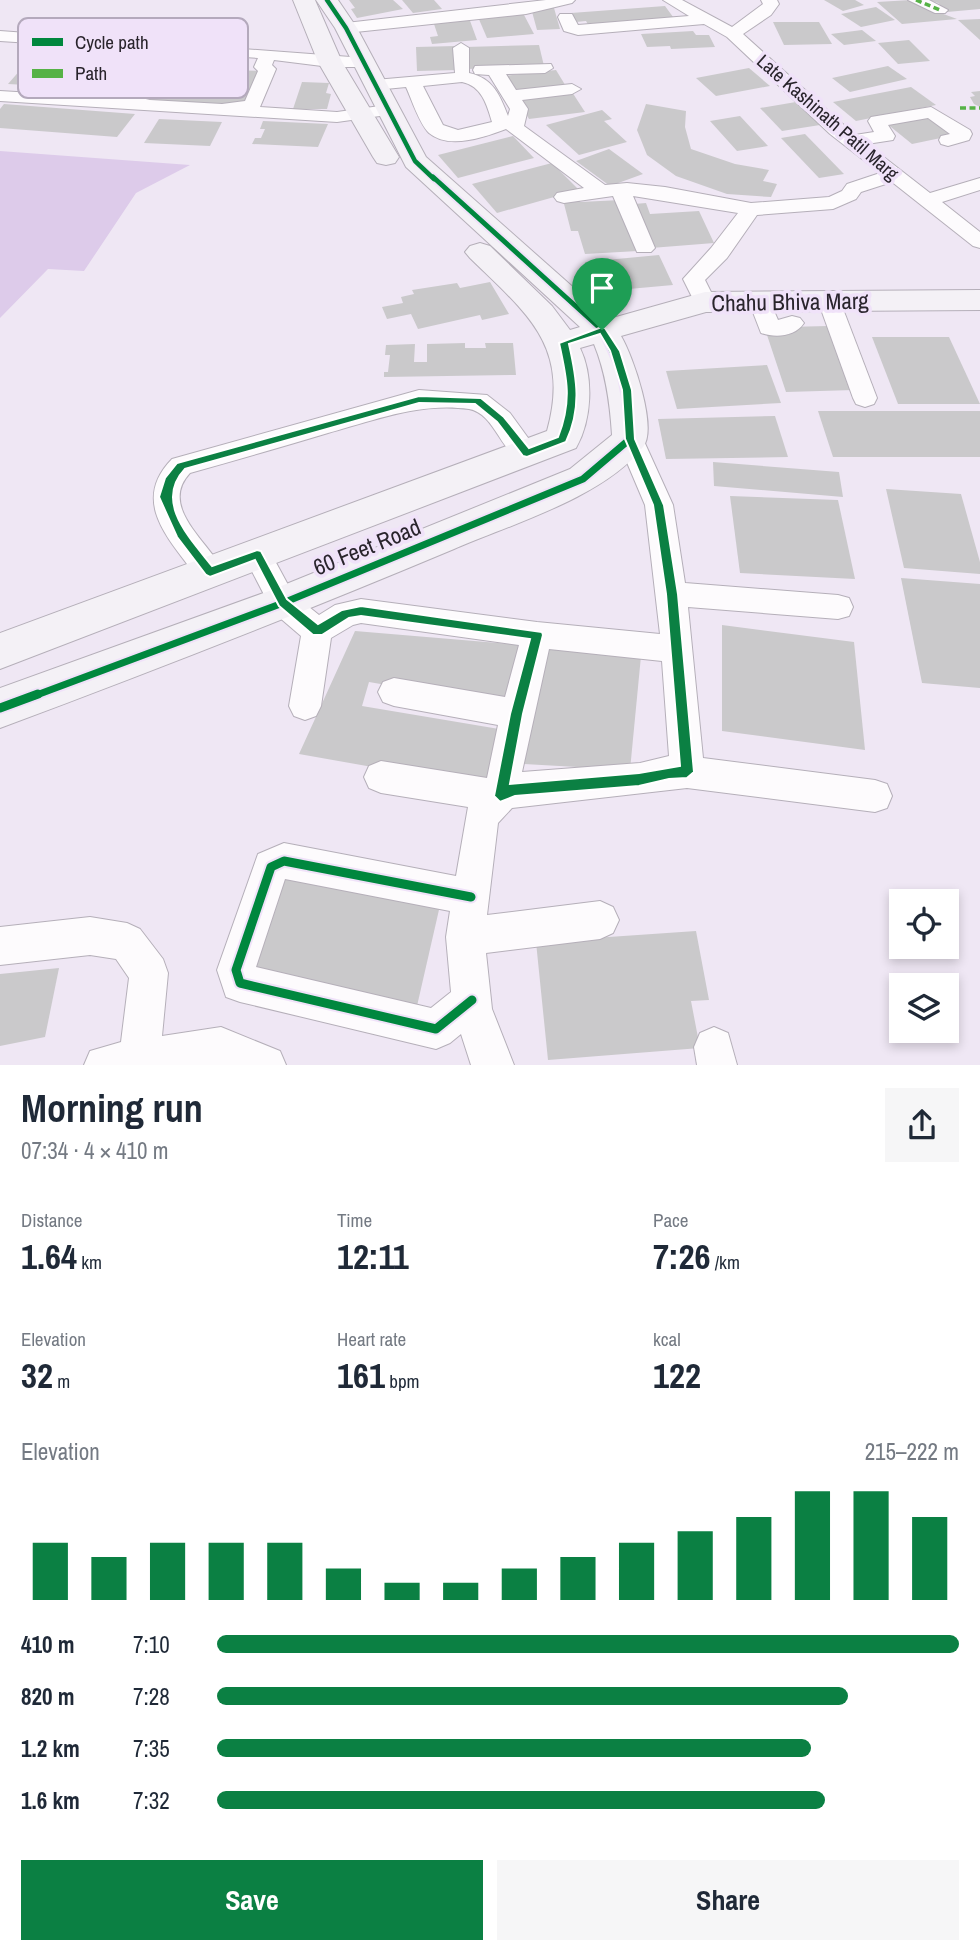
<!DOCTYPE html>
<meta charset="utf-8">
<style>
body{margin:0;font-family:"Archivo Narrow",sans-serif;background:#f6f6f7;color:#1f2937;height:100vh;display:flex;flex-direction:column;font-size:26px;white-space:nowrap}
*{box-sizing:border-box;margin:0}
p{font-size:23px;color:#747a83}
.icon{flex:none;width:38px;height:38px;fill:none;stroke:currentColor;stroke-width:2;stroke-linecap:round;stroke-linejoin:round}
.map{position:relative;height:1065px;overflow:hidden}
.details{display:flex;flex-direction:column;background:#fff;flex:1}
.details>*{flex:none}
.buttons{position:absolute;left:889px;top:889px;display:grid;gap:14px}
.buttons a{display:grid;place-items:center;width:70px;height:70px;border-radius:0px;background:#fff;box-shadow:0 4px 10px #0003;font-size:35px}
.pin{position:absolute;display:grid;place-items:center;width:60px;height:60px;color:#fff;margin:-72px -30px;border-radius:50% 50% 50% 0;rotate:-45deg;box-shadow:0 0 7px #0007}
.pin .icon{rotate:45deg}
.round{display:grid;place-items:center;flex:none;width:74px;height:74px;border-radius:0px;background:#f6f6f7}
.head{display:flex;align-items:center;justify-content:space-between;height:119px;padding:0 21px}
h1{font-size:38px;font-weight:800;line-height:52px}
.stats{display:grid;grid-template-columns:repeat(3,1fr);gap:10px;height:119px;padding:7px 21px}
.stats div{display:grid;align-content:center}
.stats b{font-size:35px;font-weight:800}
.stats small{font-size:19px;font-weight:400}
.stats p{font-size:19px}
.chart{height:196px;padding:14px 21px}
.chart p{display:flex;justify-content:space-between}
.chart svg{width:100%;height:126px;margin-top:7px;stroke:#0b8043;stroke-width:6}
.action{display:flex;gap:14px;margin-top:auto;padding:14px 21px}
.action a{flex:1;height:80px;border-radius:0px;background:#0b8043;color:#fff;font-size:28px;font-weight:800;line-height:80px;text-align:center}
.action a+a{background:#f6f6f7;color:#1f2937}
ul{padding:0 21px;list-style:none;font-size:23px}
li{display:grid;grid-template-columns:112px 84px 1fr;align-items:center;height:52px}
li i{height:18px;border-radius:9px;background:#0b8043}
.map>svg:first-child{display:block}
.green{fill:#ddcbea}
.building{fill:#cac9cb}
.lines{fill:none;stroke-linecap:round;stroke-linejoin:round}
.street-casing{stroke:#b5afb9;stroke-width:2}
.secondary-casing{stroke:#b5afb9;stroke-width:2}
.street{fill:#fdfbfd;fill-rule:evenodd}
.secondary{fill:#f4f1f6;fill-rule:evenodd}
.quiet{stroke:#56b246;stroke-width:3.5;stroke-dasharray:6 3.5;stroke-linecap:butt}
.cycleway-far3-casing{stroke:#f0e2f9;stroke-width:7}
.cycleway-far2-casing{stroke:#f0e2f9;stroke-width:9}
.cycleway-far1-casing{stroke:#f0e2f9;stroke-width:11}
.cycleway-casing{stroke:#f0e2f9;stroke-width:13}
.cycleway-far3{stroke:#00873e;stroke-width:4.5}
.cycleway-far2{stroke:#00873e;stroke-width:5}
.cycleway-far1{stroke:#00873e;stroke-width:7}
.cycleway{stroke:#00873e;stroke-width:9}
.route{fill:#0b8043;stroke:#fff;stroke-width:2;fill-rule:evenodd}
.labels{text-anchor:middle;stroke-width:7;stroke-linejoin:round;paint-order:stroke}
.far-street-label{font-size:19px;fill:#29242c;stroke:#f0e2f9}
.street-label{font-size:23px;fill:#29242c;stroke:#f0e2f9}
.key{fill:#f0e2f9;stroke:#b4a9bc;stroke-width:2}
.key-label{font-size:19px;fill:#29242c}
</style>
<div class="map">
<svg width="980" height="1065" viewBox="0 0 980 1065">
<rect width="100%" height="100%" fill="#efe7f4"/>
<path class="green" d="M0 151 190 165 136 193 84 271 48 269 0 318Z"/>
<g class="building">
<path d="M349 0H393L403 9 357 18 351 9 355 8Z"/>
<path d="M402 0H434L442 9 413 13Z"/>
<path d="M824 0H855L864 5 843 11Z"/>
<path d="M911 0 919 5 957 19 902 24 877 2Z"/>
<path d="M929 0H980V9L947 12 938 3Z"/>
<path d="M665 6 676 21 590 28 586 21 576 22 571 13Z"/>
<path d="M876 7 895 20 861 27 841 14Z"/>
<path d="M531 8H554L560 29 537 30Z"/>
<path d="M523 13 534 34 487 38 478 17Z"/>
<path d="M469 18 477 40 432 44 430 37 438 36 433 21Z"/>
<path d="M980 19V40L958 20Z"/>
<path d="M773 22H819L832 44 784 45Z"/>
<path d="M862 30 876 41 844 45 831 34Z"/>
<path d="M693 31 696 35H709L715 47 671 49 670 46 647 47 641 34Z"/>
<path d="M909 40 930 61 898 64 878 43Z"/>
<path d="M539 45 544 66 468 69 465 47Z"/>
<path d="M456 46 459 70 417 71 416 47Z"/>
<path d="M36 52 72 54 60 69 93 71 104 55 142 57 119 90 8 84Z"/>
<path d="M888 66 907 79 850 92 832 78Z"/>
<path d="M148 68 186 69 177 86 216 87 224 70 261 71 243 106 131 100Z"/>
<path d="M749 68 770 86 716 96 696 78Z"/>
<path d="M556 70 567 88 514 94 504 76Z"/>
<path d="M302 82 329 83 326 93 331 94 327 109H293Z"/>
<path d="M911 87 936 105 856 121 833 102Z"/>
<path d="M980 91V107L974 104 970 97 975 96 971 92Z"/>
<path d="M572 92 585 112 529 119 517 98Z"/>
<path d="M796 102 820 125 782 131 760 108Z"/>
<path d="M4 104 135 114 117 137 0 128V109Z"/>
<path d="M646 104 686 111 685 127 691 149 735 164 769 170 763 181 777 184 771 197 727 194 676 176 647 155 637 130Z"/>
<path d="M602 110 612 119 604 121 627 142 579 155 546 125Z"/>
<path d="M934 114 960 134 912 144 886 123Z"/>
<path d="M740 116 768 146 737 151 710 121Z"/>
<path d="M159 119 222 122 210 146 144 143Z"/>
<path d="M263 121 328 124 318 147 252 144 255 138H261L265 129H260Z"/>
<path d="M805 134 844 174 819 178 781 138Z"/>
<path d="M513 136 534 158 458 178 438 155Z"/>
<path d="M609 149 643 174 610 186 576 161Z"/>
<path d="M552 163 579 190 497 213 472 184Z"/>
<path d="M580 199V202L621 200 638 251 585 254 578 231H571L563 200Z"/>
<path d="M646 203 650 214 699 211 714 243 651 248 634 204Z"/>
<path d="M659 255 673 285 596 292 585 262Z"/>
<path d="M490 282 509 314 482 320 480 315 418 329 411 314 387 319 382 307 403 303 401 297 414 294 412 290 457 283 460 288Z"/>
<path d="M828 326 854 390 786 392 767 335H789L786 327Z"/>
<path d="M872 337H949L980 404H898Z"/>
<path d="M465 343V348H486L485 343H513L516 375 384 377V372H388L390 355H385L386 345 415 344 414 362H427V344Z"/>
<path d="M767 365 781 403 677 409 666 371Z"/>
<path d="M818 411H980V457H833Z"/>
<path d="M775 416 788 457 666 459 658 419Z"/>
<path d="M713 462 839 472 843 497 714 486Z"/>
<path d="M886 489 961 494 980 562V574L904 568Z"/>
<path d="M730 496 838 500 855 579 740 573Z"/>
<path d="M901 578 980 584V688L922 683Z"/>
<path d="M722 625 854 642 865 750 722 731Z"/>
<path d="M355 631 523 645 515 707 369 682 362 706 505 730 491 788 299 754Z"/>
<path d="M542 647 641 656 630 770 524 764Z"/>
<path d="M281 868 441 901 417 1006 247 969Z"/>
<path d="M696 931 709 1000 691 1001 700 1048 548 1060 536 942Z"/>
<path d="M59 968 45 1037 0 1046V974Z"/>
</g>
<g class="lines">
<g class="street-casing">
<g id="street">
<path d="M546 0H575L572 3 526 14 346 33 338 28 346 23Z"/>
<path d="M663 0H682L732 27 763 4 761 0H777L779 4 771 15 743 34 855 135 874 132 868 121 871 117 931 107 970 130 972 134 969 140 948 146 941 144 939 140 941 136 950 134 928 118 888 125 895 136 893 140 867 144 930 193 980 178V190L942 202 980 232V248L973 246 892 182 861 192 856 199 833 209 757 215 727 258 705 280 716 302 713 307H697L683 279 711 248 738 213 633 196 655 248 651 252H637L613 196 564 203 557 201 554 197 557 193 584 188 506 129C485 137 449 150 429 133 419 123 412 100 406 87L375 90 366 85 375 80 455 73 453 48 461 43 469 48V73C493 78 500 95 508 116L510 109 489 75 475 74 473 70 475 66 551 64 553 68 545 73 506 74 516 90 572 84 581 89 572 94 522 100 528 109 524 126 605 185 627 183 665 187 751 203 829 197 842 191 847 184 880 173 830 134 727 37 704 24 578 35 564 31 558 17 560 14H572L578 25 689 16ZM462 82C482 86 487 105 492 122L458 130 443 125 423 86Z"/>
<path d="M908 0H929L948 10 945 13H935Z"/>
<path d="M0 31 364 58 372 63 370 67H330L274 60 272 65 276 69 260 107 337 112 387 105 396 110 387 115 337 122 0 101V91L115 98 138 61 150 58 198 61 200 65 194 78 207 77 215 62 221 61 229 66 219 86C206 89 184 92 175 81L182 69 151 68 133 96 150 100 222 104 245 101 258 71 254 67 258 58 0 41Z"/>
<path d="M829 294 837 296 840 301 877 398 874 404 865 407 856 404 853 398 818 301 821 296Z"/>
<path d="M760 295 768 297 778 320 792 316 800 318 804 323C795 337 775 338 761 333L749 302 752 297Z"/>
<path d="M419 390 487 395 510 413 539 453 535 460C503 469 499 414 469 409 420 402 375 420 328 433 282 447 236 460 190 473 158 507 209 542 224 572L220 580C208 584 202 583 194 573 166 536 132 500 172 459Z"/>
<path d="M630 430 639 432 643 439 673 505 685 583 838 595 849 598 853 607 849 616 838 619 688 607 703 758 875 780 887 784 892 796 887 808 875 812 687 788 512 808 498 823 487 915 600 901 613 907 619 920 613 933 600 939 486 953 492 1009 514 1065H471L461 1034 450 1043 436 1049 240 1002 226 997 217 970 258 854 284 843 456 876 468 807 381 793 369 788 364 777 369 766 381 761 487 778 498 725 394 706 383 702 378 692 383 682 394 678 505 697 519 645 361 623 353 625 331 638 321 706 316 716 305 720 294 716 289 706 301 636 273 612 243 554 247 546 257 543 267 546 293 594 319 615 335 605 361 599 537 622 660 634 645 505 617 439 621 432ZM549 649 662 661 669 756 640 763 522 772ZM285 879 450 911 446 937 451 992 431 1008 256 967Z"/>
<path d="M90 917 127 923 140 929 163 959 168 973 162 1036 221 1027 280 1051 286 1065H84L90 1051 121 1042 129 978 116 959 90 955 0 965V927Z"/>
<path d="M714 1027 728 1033 737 1065H697L694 1047 700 1033Z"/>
</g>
</g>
<g class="secondary-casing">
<g id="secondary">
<path d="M293 0H315L342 62 399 157 395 163 386 165 377 163 373 157 318 62Z"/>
<path d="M316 0H338L357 28 426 157 609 319 705 292 980 290V310L706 312 621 336C633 356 658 428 643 447 604 497 512 524 454 549 304 612 153 671 0 728V688L269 591 570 469 612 435C610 403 606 373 594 344L580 348C594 377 592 420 576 448L0 669V633L547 431C571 345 526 313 470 258L465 252 470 246 480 243 490 246 552 306 570 330 580 327 406 167 335 28Z"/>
</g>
</g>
<use href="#street" class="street"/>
<use href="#secondary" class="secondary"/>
<g class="quiet">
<path d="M916 0 940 10"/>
<path d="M960 108H980"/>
</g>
<g class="cycleway-far3-casing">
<path id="cycleway-far3" d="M327 0 346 28 415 161 434 179"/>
</g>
<g class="cycleway-far2-casing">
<path id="cycleway-far2" d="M433 177 602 330 620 369 627 406"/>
</g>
<g class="cycleway-far1-casing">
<path id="cycleway-far1" d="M34 696 283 603 583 479 630 439 627 404"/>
</g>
<g class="cycleway-casing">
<g id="cycleway">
<path d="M0 708 38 694"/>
<path d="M471 897 284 861 271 867 236 970 240 983 436 1029 472 1000"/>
</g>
</g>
<use href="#cycleway-far3" class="cycleway-far3"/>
<use href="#cycleway-far2" class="cycleway-far2"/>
<use href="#cycleway-far1" class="cycleway-far1"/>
<use href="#cycleway" class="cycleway"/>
</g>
<path class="route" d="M599 328H605L620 351 632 390 635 439 664 505 678 594 694 772 687 778 669 779 639 786 515 796 500 802 494 796 510 714 530 639 361 616 349 618 322 635H313L279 606 255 560 210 577 206 575 177 537 159 497 165 478 177 463 419 396 481 398 504 417 529 448 558 437C572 401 567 379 559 343ZM600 334 610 351 622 390 625 439 653 505 666 594 680 766 639 773 510 784 523 714 543 635 542 632 361 606 342 610 318 624 287 599 261 551 257 550 212 566C190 538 154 502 185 469L419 403 475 404 497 422 523 456 527 457 566 442C582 408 577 379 569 344Z"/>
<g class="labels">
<g class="far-street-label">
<text transform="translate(828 117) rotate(41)" y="7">Late Kashinath Patil Marg</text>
</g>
<g class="street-label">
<text transform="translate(790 302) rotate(-1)" y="8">Chahu Bhiva Marg</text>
<text transform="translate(367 547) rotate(-22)" y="8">60 Feet Road</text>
</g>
</g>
<rect x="18" y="18" width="230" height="80" rx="10" class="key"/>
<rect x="32" y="38" width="31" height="8" fill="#00873e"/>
<rect x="32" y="69" width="31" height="9" fill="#56b246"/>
<g class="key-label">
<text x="75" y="49">Cycle path</text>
<text x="75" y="80">Path</text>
</g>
</svg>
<div class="buttons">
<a><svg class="icon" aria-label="locate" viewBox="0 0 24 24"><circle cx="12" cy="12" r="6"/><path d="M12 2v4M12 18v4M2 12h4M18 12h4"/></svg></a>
<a><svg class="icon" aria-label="layers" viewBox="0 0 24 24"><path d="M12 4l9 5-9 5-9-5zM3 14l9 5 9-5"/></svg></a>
</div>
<div class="pin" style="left:602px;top:330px;background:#1e9e55"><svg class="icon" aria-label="arrive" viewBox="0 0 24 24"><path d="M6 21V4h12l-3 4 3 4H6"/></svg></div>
</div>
<section class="details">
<div class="head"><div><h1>Morning run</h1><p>07:34 · 4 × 410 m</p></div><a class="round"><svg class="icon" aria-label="share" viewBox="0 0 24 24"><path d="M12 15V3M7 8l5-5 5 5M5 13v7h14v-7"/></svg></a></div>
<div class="stats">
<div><p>Distance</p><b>1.64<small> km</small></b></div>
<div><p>Time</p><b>12:11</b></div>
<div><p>Pace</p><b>7:26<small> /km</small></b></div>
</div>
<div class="stats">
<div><p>Elevation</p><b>32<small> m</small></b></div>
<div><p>Heart rate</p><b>161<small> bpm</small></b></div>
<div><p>kcal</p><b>122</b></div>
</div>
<div class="chart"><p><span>Elevation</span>215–222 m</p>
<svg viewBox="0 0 160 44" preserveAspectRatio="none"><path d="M5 44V24M15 44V29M25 44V24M35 44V24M45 44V24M55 44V33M65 44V38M75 44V38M85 44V33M95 44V29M105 44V24M115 44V20M125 44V15M135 44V6M145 44V6M155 44V15"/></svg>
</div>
<ul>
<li><b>410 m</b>7:10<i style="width:100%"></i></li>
<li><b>820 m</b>7:28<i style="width:85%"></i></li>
<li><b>1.2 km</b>7:35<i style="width:80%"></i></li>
<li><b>1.6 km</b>7:32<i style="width:82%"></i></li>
</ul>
<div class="action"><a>Save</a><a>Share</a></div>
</section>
